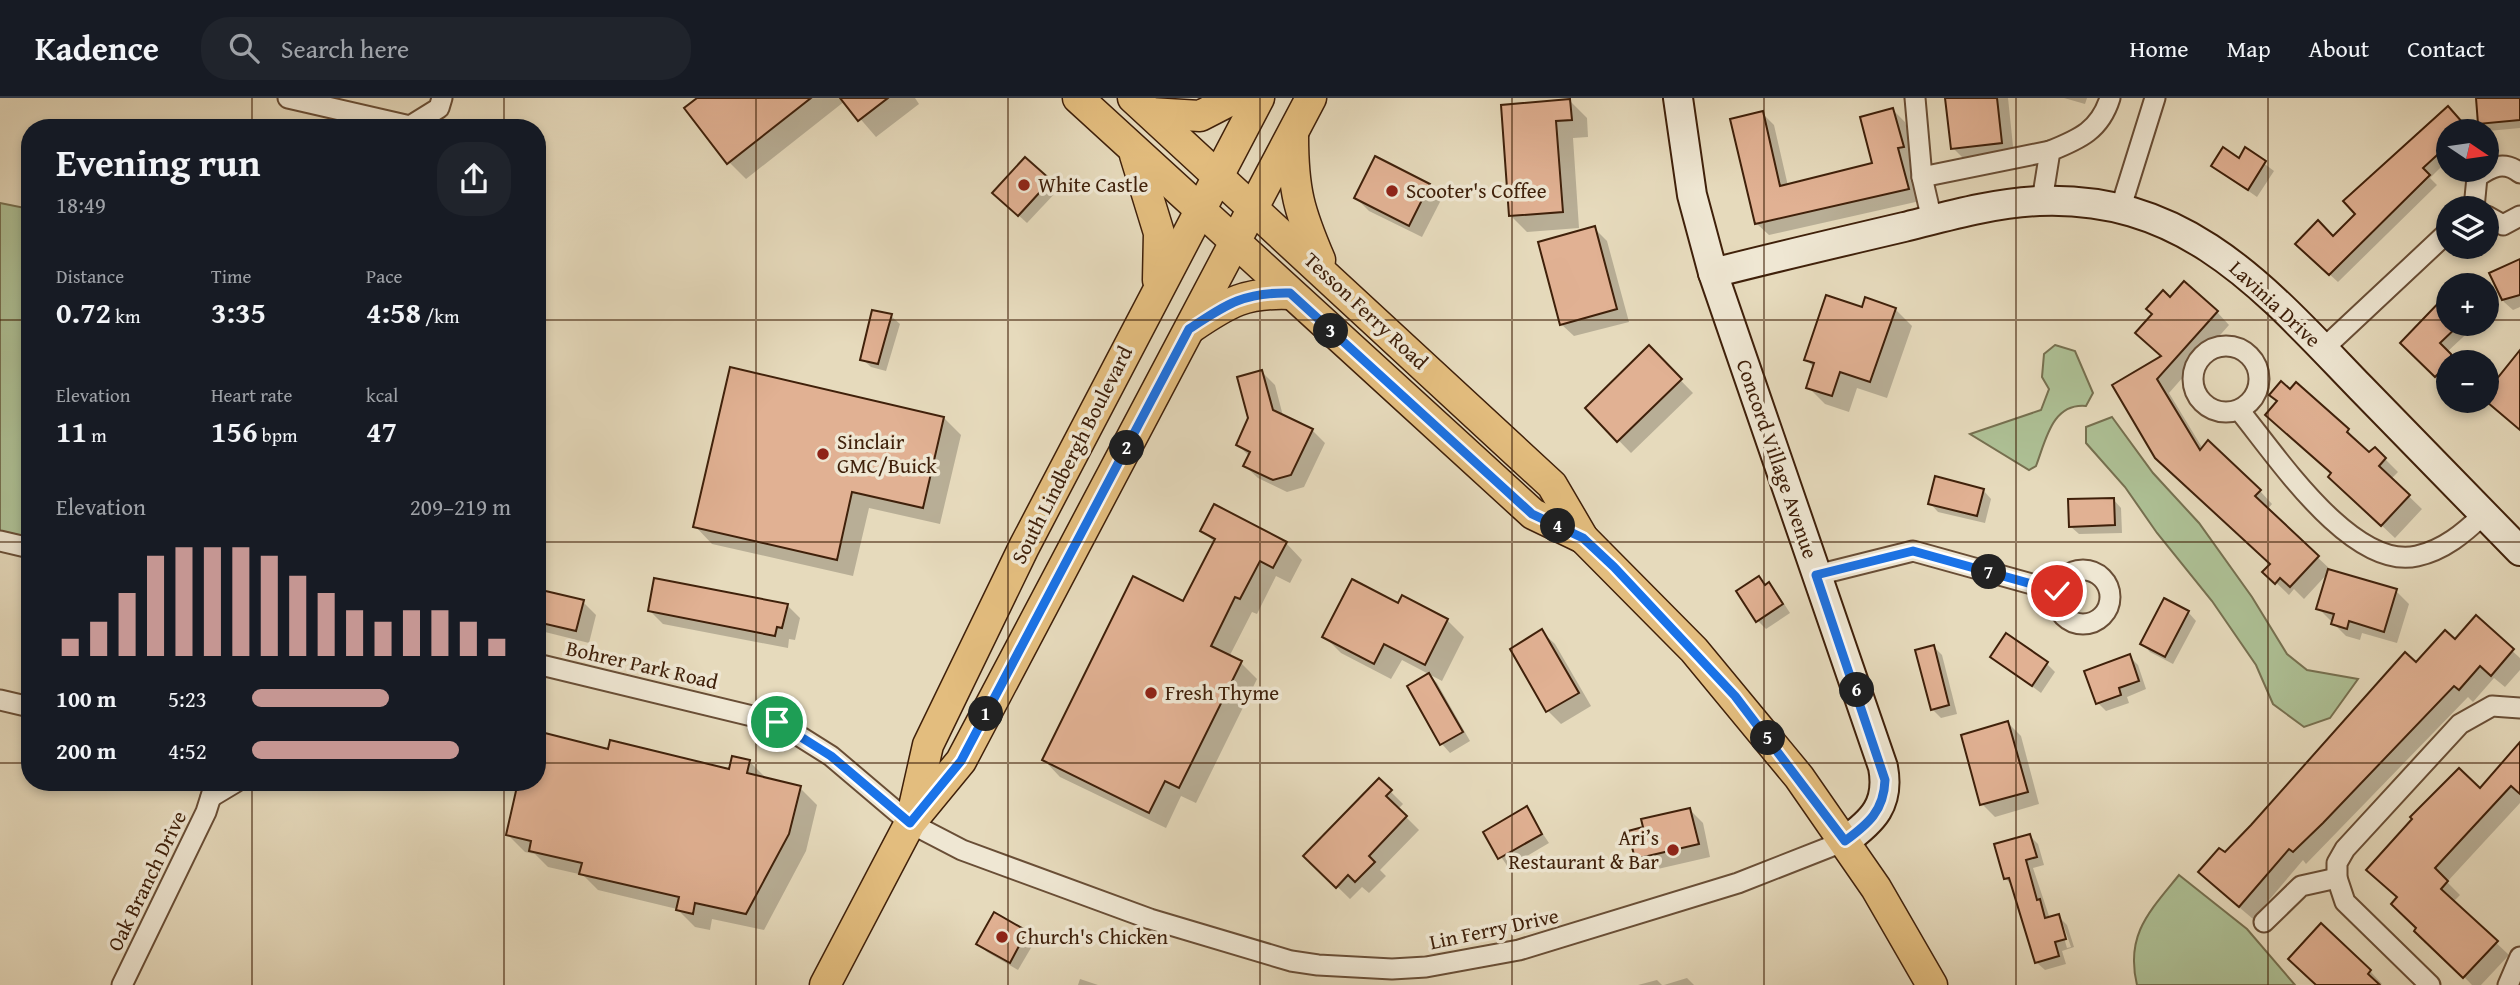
<!DOCTYPE html>
<meta charset="utf-8">
<style>
body{margin:0;font-family:"Gentium Book Plus",serif;background:#20242c;color:#f1f3f6;height:100vh;display:flex;flex-direction:column;font-size:26px;white-space:nowrap}
*{box-sizing:border-box;margin:0}
p{font-size:23px;color:#9ea1a6}
.icon{flex:none;width:38px;height:38px;fill:none;stroke:currentColor;stroke-width:2;stroke-linecap:round;stroke-linejoin:round}
.map{position:relative;flex:1;overflow:hidden}
.details{position:absolute;left:21px;top:21px;width:525px;height:672px;display:flex;flex-direction:column;background:#171b24;border-radius:28px;box-shadow:0 4px 10px #0003}
.details>*{flex:none}
.needle{width:46px;rotate:103deg}
.controls{position:absolute;left:2436px;top:21px;display:grid;gap:14px}
.controls a{display:grid;place-items:center;width:63px;height:63px;border-radius:50%;background:#171b24;box-shadow:0 4px 10px #0003;font-size:35px}
.pin{position:absolute;display:grid;place-items:center;width:60px;height:60px;color:#fff;margin:-30px;border:4px solid #fff;border-radius:50%;box-shadow:0 2px 7px #0007}
.km{position:absolute;width:35px;height:35px;margin:-18px;border-radius:50%;background:#222;color:#fff;font-size:19px;line-height:35px;text-align:center}
.round{display:grid;place-items:center;flex:none;width:74px;height:74px;border-radius:28px;background:#20242c}
.summary{display:flex;align-items:center;justify-content:space-between;height:119px;padding:0 35px}
h1{font-size:38px;font-weight:600;line-height:52px}
.metrics{display:grid;grid-template-columns:repeat(3,1fr);gap:10px;height:119px;padding:7px 35px}
.metrics div{display:grid;align-content:center}
.metrics b{font-size:30px;font-weight:600}
.metrics small{font-size:19px;font-weight:400}
.metrics p{font-size:19px}
.chart{height:196px;padding:14px 35px}
.chart p{display:flex;justify-content:space-between}
.chart svg{width:100%;height:126px;margin-top:7px;stroke:#c59692;stroke-width:6}
ul{padding:0 35px;list-style:none;font-size:23px}
li{display:grid;grid-template-columns:112px 84px 1fr;align-items:center;height:52px}
li i{height:18px;border-radius:9px;background:#c59692}
header{display:flex;align-items:center;gap:42px;box-sizing:border-box;height:98px;padding:0 35px;background:#171b24;border-bottom:2px solid #363941}
header strong{font-size:33px}
nav{display:flex;gap:38px;margin-inline-start:auto;font-size:24px}
.search{width:490px;height:63px;background:#20242c;display:flex;align-items:center;gap:18px;box-sizing:border-box;padding:0 24px;border-radius:28px;color:#9ea1a6;font-size:26px}
.map>svg:first-child{display:block}
.green{fill:#aec196;stroke:#767050;stroke-width:2}
.shadow{fill:#0003;fill-rule:evenodd}
.building{fill:#e1b193;stroke:#3f200a;stroke-width:2}
.lines{fill:none;stroke-linecap:round;stroke-linejoin:round}
.street-casing{stroke:#694e36;stroke-width:23}
.secondary-casing{stroke:#3f200a;stroke-width:32}
.primary-casing{stroke:#3f200a;stroke-width:33}
.street{stroke:#efe7d3;stroke-width:19}
.secondary{stroke:#efe7d3;stroke-width:28}
.primary{stroke:#e3bd7e;stroke-width:30}
.route-casing{stroke:#fff;stroke-width:14}
.route{stroke:#1a73e8;stroke-width:9}
.grid{fill:none;stroke:#3f200a;stroke-width:2;stroke-opacity:0.55}
.poi-dot{fill:#8f2418;stroke:#efe7d3;stroke-width:2.5}
.labels{text-anchor:middle;stroke-width:7;stroke-linejoin:round;paint-order:stroke}
.poi-label{font-size:21px;fill:#3f200a;stroke:#efe7d3;text-anchor:start}
.street-label{font-size:21px;fill:#3f200a;stroke:#efe7d3}
</style>
<header>
<strong>Kadence</strong>
<div class="search"><svg class="icon" aria-label="search" viewBox="0 0 24 24"><circle cx="10" cy="10" r="6"/><path d="M15 15l6 6"/></svg>Search here</div>
<nav><a>Home</a><a>Map</a><a>About</a><a>Contact</a></nav>
</header>
<div class="map">
<svg width="2520" height="887" viewBox="0 0 2520 887">
<rect width="100%" height="100%" fill="#e6dabc"/>
<filter id="stains"><feTurbulence type="fractalNoise" baseFrequency=".00286" numOctaves="4"/><feColorMatrix values="0 0 0 0 .2 0 0 0 0 .09 0 0 0 0 .02 0 0 0 .5 -.17"/></filter>
<radialGradient id="worn" r=".72"><stop offset=".6" stop-color="#630" stop-opacity="0"/><stop offset="1" stop-color="#630" stop-opacity=".3"/></radialGradient>
<g class="green">
<path d="M0 105 30 111V441L0 434Z"/>
<path d="M2055 247 2075 253 2093 295 2086 308C2052 305 2046 342 2036 368L2029 372 1970 336 2041 312 2049 291 2042 279 2044 256Z"/>
<path d="M2112 319 2153 375 2199 425 2252 499 2287 556 2307 572 2358 581 2330 620 2304 629 2273 606 2256 567 2212 503 2157 435 2125 389 2086 345V329Z"/>
<path d="M2179 777 2247 831 2295 887H2137C2125 837 2149 814 2179 777Z"/>
</g>
<g class="shadow">
<path d="M699 0H915L919 6 876 39 845 3 746 81 729 64Z"/>
<path d="M1947 0H2008L2014 58 1966 63 1953 50Z"/>
<path d="M2064 0H2087L2085 6Z"/>
<path d="M2477 0H2520V30L2488 33 2480 25Z"/>
<path d="M1570 3 1587 20 1588 39 1573 40 1579 130 1527 134 1510 117 1503 8Z"/>
<path d="M1893 12 1905 24 1915 60 1909 62 1920 103 1769 137 1756 125 1762 15 1774 27 1788 88 1875 66Z"/>
<path d="M2456 19 2468 33H2448V62L2430 80 2437 87 2338 184 2305 154 2334 140Z"/>
<path d="M2246 52 2274 73 2257 99 2213 68 2239 62Z"/>
<path d="M1049 84 1058 92 1027 125 1003 103Z"/>
<path d="M1429 87 1442 100 1422 139 1369 113 1356 100Z"/>
<path d="M1594 130 1607 143 1629 224 1574 238 1561 226Z"/>
<path d="M2520 163V209L2513 212 2504 204 2492 176Z"/>
<path d="M2448 198V226H2477L2447 254 2457 264H2448V283L2445 286 2402 245Z"/>
<path d="M2170 202 2217 214 2229 227 2169 295 2203 351 2260 393 2272 406 2267 412 2331 472 2396 493 2409 506 2397 545 2362 535 2360 542 2346 538 2318 510 2329 474 2304 501 2294 491 2289 497 2265 474 2272 466 2115 288 2162 259Z"/>
<path d="M1895 211 1912 228 1887 300 1857 290 1849 314 1825 306 1808 289 1814 270 1806 261 1863 212Z"/>
<path d="M891 218 900 226 886 273 871 269 862 261Z"/>
<path d="M1649 250 1693 295 1631 355 1587 310Z"/>
<path d="M1262 274 1275 287 1283 318 1312 332 1325 345 1304 389 1287 394 1258 380 1245 368 1249 358 1238 347 1250 320Z"/>
<path d="M2296 287 2348 333 2369 357 2375 351 2398 374 2391 381 2422 411 2395 440 2343 391 2333 376 2290 294Z"/>
<path d="M944 320 961 337 940 426 869 410 853 478 712 446 695 428Z"/>
<path d="M1983 392 1991 401 1985 425 1938 414 1930 405Z"/>
<path d="M2113 401 2121 410 2122 435 2079 436 2070 428Z"/>
<path d="M1202 432 1286 445 1302 462 1290 485 1276 478 1257 516 1252 514 1229 559 1241 565 1257 581 1196 705 1181 698 1166 730 1060 679 1044 662 1184 505 1215 445Z"/>
<path d="M1758 480 1777 495 1790 515 1766 531 1758 523Z"/>
<path d="M537 493 583 504 596 517 589 545 537 532Z"/>
<path d="M1403 499 1447 522 1464 539 1442 583 1402 562 1391 581 1341 555 1324 538 1399 507Z"/>
<path d="M787 507 800 520 795 542 789 541 788 550 663 526 650 513Z"/>
<path d="M2188 514 2196 523 2173 566 2150 554 2142 545Z"/>
<path d="M2476 520 2520 560V572L2505 589 2494 580 2473 604 2468 599 2306 766 2303 762 2253 821 2213 787 2225 757 2416 567 2455 543Z"/>
<path d="M1542 534 1555 546 1591 608 1561 626 1548 613 1512 551Z"/>
<path d="M1934 549 1942 557 1957 616 1941 620 1932 611Z"/>
<path d="M1992 558 2047 566 2055 574 2041 595Z"/>
<path d="M2129 558 2138 567 2146 591 2127 599 2129 605 2106 613 2098 605Z"/>
<path d="M1429 577 1437 585 1470 643 1450 655 1442 646 1409 588Z"/>
<path d="M2008 625 2021 638 2039 706 1995 719 1982 706Z"/>
<path d="M2520 647V705L2447 784 2460 797 2453 804 2509 857 2481 887H2472L2393 806 2480 692Z"/>
<path d="M609 653 731 673 749 663 766 680 800 690 817 707 806 753 764 832 712 821 710 832 695 829 677 811 598 792 583 777 548 769 535 756 525 754 508 737 537 684Z"/>
<path d="M1379 682 1403 706 1398 711 1419 732 1380 772 1386 778 1369 795 1362 789 1350 801 1306 758Z"/>
<path d="M1526 711 1549 745 1508 769 1485 735Z"/>
<path d="M1690 712 1703 725 1710 759 1649 773 1636 760Z"/>
<path d="M2030 738 2038 746 2044 767 2033 770 2050 821 2058 818 2067 827 2074 849 2062 853 2066 866 2045 872 2036 864 2013 788 2005 780ZM2060 826H2063L2071 849 2067 850Z"/>
<path d="M1026 834 1035 843 1018 872 987 854 978 846Z"/>
<path d="M2290 861 2370 873 2382 886 2317 887Z"/>
<path d="M1687 880 1694 887H1664Z"/>
<path d="M1080 881 1098 887H1078Z"/>
<path d="M1657 882 1662 887H1638Z"/>
</g>
<g class="building">
<path d="M697 0H811L727 66 684 10Z"/>
<path d="M840 0H888L858 23Z"/>
<path d="M1945 0H1997L2002 45 1951 51Z"/>
<path d="M2476 0H2520V22L2478 26Z"/>
<path d="M1570 1 1572 22 1556 23 1563 114 1509 118 1501 7Z"/>
<path d="M2448 8 2470 33H2448V47L2423 70 2430 77 2329 177 2295 146 2318 122 2333 138 2355 116 2343 103Z"/>
<path d="M1893 10 1904 49 1898 50 1909 91 1755 126 1730 21 1763 13 1780 88 1872 65 1860 19Z"/>
<path d="M2223 49 2239 60 2245 49 2266 63 2248 92 2211 68Z"/>
<path d="M1375 58 1430 86 1409 128 1354 100Z"/>
<path d="M1025 59 1051 82 1018 118 992 95Z"/>
<path d="M1595 128 1617 211 1560 227 1538 144Z"/>
<path d="M2520 161V197L2502 202 2489 175Z"/>
<path d="M2184 183 2218 213 2157 281 2200 352 2208 342 2261 392 2255 398 2319 458 2290 489 2280 480 2275 486 2262 474 2270 466 2155 360 2112 287 2161 258 2135 235 2152 216 2146 211 2163 192 2170 199Z"/>
<path d="M2448 195V226H2460L2440 245 2451 256V263L2435 279 2400 245Z"/>
<path d="M1826 197 1862 209 1865 199 1896 210 1870 284 1840 274 1832 298 1806 290 1814 265 1804 262Z"/>
<path d="M872 212 892 216 878 266 860 262Z"/>
<path d="M1649 247 1682 281 1617 344 1585 310Z"/>
<path d="M2520 252V332L2487 304V293Z"/>
<path d="M730 269 944 319 923 410 852 394 837 462 693 429Z"/>
<path d="M1262 272 1273 312 1313 331 1291 377 1273 382 1243 368 1250 354 1236 347 1248 320 1237 279Z"/>
<path d="M2281 283 2290 291 2296 284 2349 331 2347 334 2369 354 2375 349 2386 360 2379 368 2410 397 2381 428 2328 379 2331 375 2265 317 2277 303 2269 297Z"/>
<path d="M1935 378 1984 391 1977 418 1928 406Z"/>
<path d="M2114 400 2115 427 2069 429 2068 401Z"/>
<path d="M1214 406 1287 444 1273 470 1260 463 1240 501 1235 499 1211 548 1242 563 1179 690 1165 683 1149 715 1042 662 1133 478 1183 503 1215 441 1200 433Z"/>
<path d="M2328 471 2397 491 2384 534 2349 523 2347 531 2331 526 2334 516 2316 511Z"/>
<path d="M1759 478 1765 487 1769 484 1783 506 1756 524 1736 493Z"/>
<path d="M654 480 788 506 782 530 777 529 775 538 648 513Z"/>
<path d="M1352 481 1398 505 1402 497 1448 521 1425 567 1384 546 1374 566 1322 539Z"/>
<path d="M537 491 584 502 576 533 537 524Z"/>
<path d="M2164 500 2189 513 2165 559 2140 546Z"/>
<path d="M2476 517 2514 551 2491 578 2480 568 2459 592 2454 588 2323 725 2293 754 2289 751 2239 809 2198 774 2219 750 2225 754 2251 727 2405 554 2416 564 2445 532 2455 541Z"/>
<path d="M1542 531 1579 595 1546 614 1510 551Z"/>
<path d="M2006 535 2048 564 2032 588 1990 559Z"/>
<path d="M1934 547 1949 607 1931 612 1915 552Z"/>
<path d="M2130 556 2139 583 2119 590 2121 597 2096 606 2084 573Z"/>
<path d="M1429 575 1463 634 1440 647 1407 588Z"/>
<path d="M2008 623 2028 694 1980 707 1961 637Z"/>
<path d="M537 633 608 651 610 642 729 671 732 658 750 662 747 675 801 688 789 736 746 816 695 805 693 816 676 812 679 799 579 776 582 765 529 753 531 743 506 737 518 684H537Z"/>
<path d="M2520 644V696L2511 688 2435 770 2448 783 2441 791 2498 843 2463 880 2414 833 2416 830 2391 806 2397 799 2366 772 2412 721 2410 719 2459 670 2480 690Z"/>
<path d="M1379 680 1392 692 1386 698 1407 718 1369 758 1375 764 1355 784 1348 777 1336 790 1303 758Z"/>
<path d="M1527 708 1542 736 1498 761 1483 734Z"/>
<path d="M1690 710 1699 746 1635 761 1628 733 1643 729 1641 721Z"/>
<path d="M2030 736 2037 759 2026 762 2037 802 2040 801 2045 820 2059 816 2066 841 2055 844 2059 858 2035 865 2009 780 2004 781 1994 746Z"/>
<path d="M994 814 1027 833 1010 865 976 846Z"/>
<path d="M2321 825 2371 872 2368 876 2380 887H2316L2288 861Z"/>
</g>
<g class="lines">
<g class="street-casing">
<g id="street">
<path d="M288 0 410 28 439 10 442 0"/>
<path d="M1915 0 1922 79 1932 122"/>
<path d="M1922 79 2050 53"/>
<path d="M2042 103 2050 53C2080 41 2100 32 2110 0"/>
<path d="M2474 110 2477 79C2491 69 2504 62 2520 75"/>
<path d="M2120 112 2155 0"/>
<path d="M2487 118 2503 127 2520 118"/>
<circle cx="2226" cy="281" r="33"/>
<path d="M2323 251 2448 134"/>
<path d="M2239 312C2276 357 2352 473 2417 458 2444 452 2464 435 2484 416"/>
<path d="M0 443 30 450"/>
<circle cx="2083" cy="499" r="27"/>
<path d="M1817 477 1913 453 2057 493"/>
<path d="M537 566 777 624 831 658 910 725 962 752 1150 821 1291 863 1318 867 1392 871 1426 869 1519 852 1738 785 1845 743"/>
<path d="M0 602 30 609"/>
<path d="M211 699 236 684"/>
<path d="M2264 824 2301 788 2337 780"/>
<path d="M122 887 206 714 213 692 211 684"/>
<path d="M2430 887 2345 804 2337 780V765L2345 751 2460 626 2492 608 2520 610"/>
<path d="M2508 887 2520 859"/>
</g>
</g>
<g class="secondary-casing">
<g id="secondary">
<path d="M1678 0 1692 97 1713 175 1883 669C1890 706 1873 723 1845 743"/>
<path d="M1713 175C1776 159 1840 144 1904 129 1948 118 1993 105 2039 103 2188 97 2267 193 2361 290 2414 344 2467 399 2520 453"/>
</g>
</g>
<g class="primary-casing">
<g id="primary">
<path d="M1078 0 1533 416 1583 440"/>
<path d="M1133 0 1552 387 1583 440 1694 552 1799 679 1876 790 1932 887"/>
<path d="M1150 15 1200 18 1235 0"/>
<path d="M1293 38C1293 92 1299 113 1320 162"/>
<path d="M1135 57 1159 135 1158 182"/>
<path d="M1192 229C1229 204 1245 194 1291 196"/>
<path d="M912 718 928 647 1024 449 1259 0"/>
<path d="M825 887 910 725 961 663 1311 0"/>
</g>
</g>
<use href="#street" class="street"/>
<use href="#secondary" class="secondary"/>
<use href="#primary" class="primary"/>
</g>
<g class="lines">
<g class="route-casing">
<path id="route" d="M777 624 831 658 910 725 961 663 1189 231C1227 206 1244 194 1290 195L1532 416 1583 440 1614 469 1735 598 1845 743C1868 726 1884 713 1885 682L1816 477 1913 453 2057 493"/>
</g>
<use href="#route" class="route"/>
</g>
<path class="grid" d="M252 0V30M504 0V30M756 0V887M1008 0V887M1260 0V887M1512 0V887M1764 0V887M2016 0V887M2268 0V887M0 222H30M537 222H2448M2487 222H2520M0 444H30M537 444H2520M0 665H30M537 665H2520M252 684V887M504 684V887"/>
<g class="poi-dot">
<circle cx="1024" cy="87" r="7"/>
<circle cx="1392" cy="93" r="7"/>
<circle cx="823" cy="356" r="7"/>
<circle cx="1151" cy="595" r="7"/>
<circle cx="1673" cy="752" r="7"/>
<circle cx="1002" cy="839" r="7"/>
</g>
<g class="labels">
<g class="poi-label">
<text x="1038" y="94">White Castle</text>
<text x="1406" y="100">Scooter's Coffee</text>
<text x="837" y="351">Sinclair<tspan x="837" dy="24">GMC/Buick</tspan></text>
<text x="1165" y="602">Fresh Thyme</text>
<text x="1659" y="747" text-anchor="end">Ari’s<tspan x="1659" dy="24">Restaurant &amp; Bar</tspan></text>
<text x="1016" y="846">Church's Chicken</text>
</g>
<g class="street-label">
<text transform="translate(2275 206) rotate(43)" y="7">Lavinia Drive</text>
<text transform="translate(1366 213) rotate(43)" y="7">Tesson Ferry Road</text>
<text transform="translate(1072 357) rotate(-63)" y="7">South Lindbergh Boulevard</text>
<text transform="translate(1777 361) rotate(71)" y="7">Concord Village Avenue</text>
<text transform="translate(642 567) rotate(13)" y="7">Bohrer Park Road</text>
<text transform="translate(147 783) rotate(-64)" y="7">Oak Branch Drive</text>
<text transform="translate(1494 831) rotate(-12)" y="7">Lin Ferry Drive</text>
</g>
</g>
<rect width="100%" height="100%" filter="url(#stains)"/>
<rect width="100%" height="100%" fill="url(#worn)"/>
</svg>
<div class="controls">
<a><svg class="needle" viewBox="-14 -14 28 28"><path d="M0-13l5 13h-10z" fill="#e53935"/><path d="M0 13l5-13h-10z" fill="#9ea1a6"/></svg></a>
<a><svg class="icon" aria-label="layers" viewBox="0 0 24 24"><path d="M12 4l9 5-9 5-9-5zM3 14l9 5 9-5"/></svg></a>
<a>+</a>
<a>−</a>
</div>
<div class="pin" style="left:777px;top:624px;background:#1e9e55"><svg class="icon" aria-label="arrive" viewBox="0 0 24 24"><path d="M6 21V4h12l-3 4 3 4H6"/></svg></div>
<div class="pin" style="left:2057px;top:493px;background:#d93025"><svg class="icon" aria-label="check" viewBox="0 0 24 24"><path d="M5 12l5 5 9-10"/></svg></div>
<b class="km" style="left:986px;top:616px">1</b>
<b class="km" style="left:1127px;top:350px">2</b>
<b class="km" style="left:1331px;top:233px">3</b>
<b class="km" style="left:1558px;top:428px">4</b>
<b class="km" style="left:1768px;top:640px">5</b>
<b class="km" style="left:1857px;top:592px">6</b>
<b class="km" style="left:1989px;top:474px">7</b>
<section class="details">
<div class="summary"><div><h1>Evening run</h1><p>18:49</p></div><a class="round"><svg class="icon" aria-label="share" viewBox="0 0 24 24"><path d="M12 15V3M7 8l5-5 5 5M5 13v7h14v-7"/></svg></a></div>
<div class="metrics">
<div><p>Distance</p><b>0.72<small> km</small></b></div>
<div><p>Time</p><b>3:35</b></div>
<div><p>Pace</p><b>4:58<small> /km</small></b></div>
</div>
<div class="metrics">
<div><p>Elevation</p><b>11<small> m</small></b></div>
<div><p>Heart rate</p><b>156<small> bpm</small></b></div>
<div><p>kcal</p><b>47</b></div>
</div>
<div class="chart"><p><span>Elevation</span>209–219 m</p>
<svg viewBox="0 0 160 44" preserveAspectRatio="none"><path d="M5 44V38M15 44V32M25 44V22M35 44V9M45 44V6M55 44V6M65 44V6M75 44V9M85 44V16M95 44V22M105 44V28M115 44V32M125 44V28M135 44V28M145 44V32M155 44V38"/></svg>
</div>
<ul>
<li><b>100 m</b>5:23<i style="width:53%"></i></li>
<li><b>200 m</b>4:52<i style="width:80%"></i></li>
</ul>
</section>
</div>
